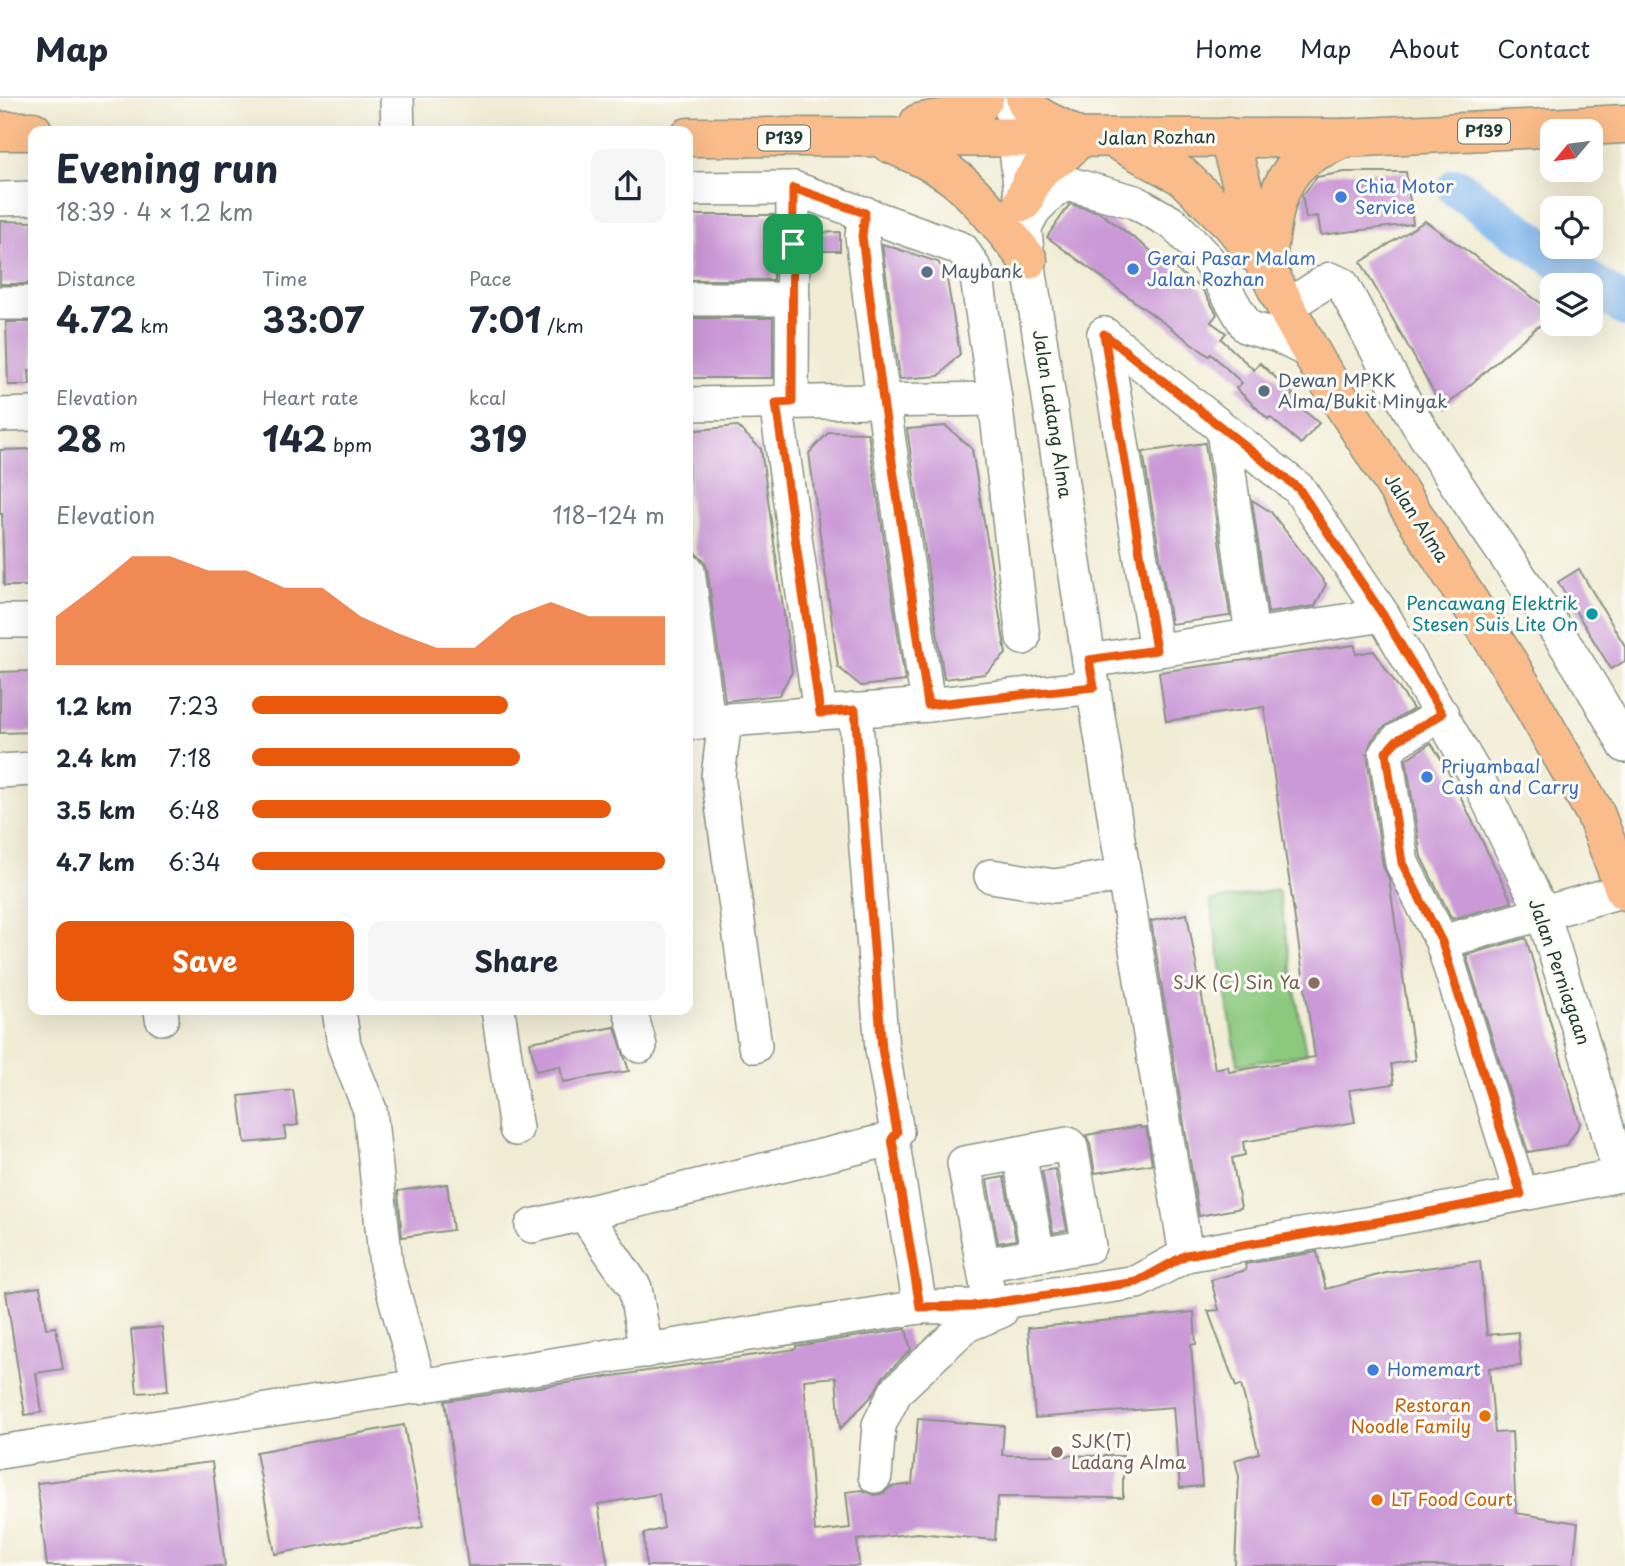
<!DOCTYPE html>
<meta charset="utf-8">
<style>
body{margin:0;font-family:"Playpen Sans",sans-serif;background:#f6f6f7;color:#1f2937;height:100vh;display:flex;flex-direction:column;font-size:26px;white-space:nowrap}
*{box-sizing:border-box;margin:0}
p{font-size:23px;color:#747a83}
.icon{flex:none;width:38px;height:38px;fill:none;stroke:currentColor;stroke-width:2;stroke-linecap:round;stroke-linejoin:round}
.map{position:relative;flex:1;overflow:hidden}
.panel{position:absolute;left:28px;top:28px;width:665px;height:889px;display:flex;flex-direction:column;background:#fff;border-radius:14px;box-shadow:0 7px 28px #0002}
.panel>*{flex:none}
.needle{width:46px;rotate:241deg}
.fabs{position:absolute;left:1540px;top:21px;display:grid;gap:14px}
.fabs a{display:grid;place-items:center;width:63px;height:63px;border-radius:14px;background:#fff;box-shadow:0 7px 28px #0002;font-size:35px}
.pin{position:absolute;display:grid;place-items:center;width:60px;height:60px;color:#fff;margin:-30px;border-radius:14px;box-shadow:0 4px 10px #0006}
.round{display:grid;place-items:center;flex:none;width:74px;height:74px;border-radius:14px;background:#f6f6f7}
.overview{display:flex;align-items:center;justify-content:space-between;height:119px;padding:0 28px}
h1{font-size:38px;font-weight:700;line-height:52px}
.metrics{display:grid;grid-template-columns:repeat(3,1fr);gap:10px;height:119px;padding:7px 28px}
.metrics div{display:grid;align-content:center}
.metrics b{font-size:35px;font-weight:700}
.metrics small{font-size:19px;font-weight:400}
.metrics p{font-size:19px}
.chart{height:196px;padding:14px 28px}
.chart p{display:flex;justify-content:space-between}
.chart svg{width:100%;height:126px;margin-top:7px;fill:#ea580c;opacity:.7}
.action{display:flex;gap:14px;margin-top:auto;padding:14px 28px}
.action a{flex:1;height:80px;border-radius:14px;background:#ea580c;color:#fff;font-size:28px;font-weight:700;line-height:80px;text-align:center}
.action a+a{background:#f6f6f7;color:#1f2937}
ul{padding:0 28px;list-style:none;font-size:23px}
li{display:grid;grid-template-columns:112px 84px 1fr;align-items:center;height:52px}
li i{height:18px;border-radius:9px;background:#ea580c}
header{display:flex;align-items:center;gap:42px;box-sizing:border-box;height:98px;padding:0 35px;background:#fff;border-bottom:2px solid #e0e1e3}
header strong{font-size:33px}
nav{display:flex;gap:38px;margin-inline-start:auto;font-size:24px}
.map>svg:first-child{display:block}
.green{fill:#8cc97f;stroke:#56835a;stroke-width:2}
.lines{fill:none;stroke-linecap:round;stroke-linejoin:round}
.river{stroke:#7cb4ec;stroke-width:40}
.building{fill:#cb99d7}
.minor-casing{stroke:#889484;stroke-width:36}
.major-casing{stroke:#889484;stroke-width:41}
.minor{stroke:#fff;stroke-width:33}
.major{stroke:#f9bc8a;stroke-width:38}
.route-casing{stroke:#fff;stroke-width:14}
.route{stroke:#ea580c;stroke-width:9}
.shop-dot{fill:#3f7fe0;stroke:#fdfcf7;stroke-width:2.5}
.service-dot{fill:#5c6f8a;stroke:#fdfcf7;stroke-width:2.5}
.culture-dot{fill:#0f9aa8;stroke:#fdfcf7;stroke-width:2.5}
.education-dot{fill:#8d6e63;stroke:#fdfcf7;stroke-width:2.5}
.food-dot{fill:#e8710a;stroke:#fdfcf7;stroke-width:2.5}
.labels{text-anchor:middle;stroke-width:6;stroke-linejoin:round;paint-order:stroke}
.shield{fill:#fdfcf7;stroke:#62766e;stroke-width:2}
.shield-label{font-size:16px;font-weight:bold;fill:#1f3d34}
.street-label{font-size:18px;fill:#1f3d34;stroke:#fdfcf7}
.shop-label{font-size:18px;fill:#366cbe;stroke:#fdfcf7;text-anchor:start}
.service-label{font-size:18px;fill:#4e5e75;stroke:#fdfcf7;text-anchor:start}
.culture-label{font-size:18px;fill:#0d838f;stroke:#fdfcf7;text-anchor:end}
.education-label{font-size:18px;fill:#785e54;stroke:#fdfcf7;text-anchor:end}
.food-label{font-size:18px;fill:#c56008;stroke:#fdfcf7;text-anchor:end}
</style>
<header>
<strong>Map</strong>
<nav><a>Home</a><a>Map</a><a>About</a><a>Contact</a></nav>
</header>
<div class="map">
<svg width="1625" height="1468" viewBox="0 0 1625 1468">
<rect width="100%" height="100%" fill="#fdfcf7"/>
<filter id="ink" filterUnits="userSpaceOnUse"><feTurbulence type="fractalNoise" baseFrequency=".0143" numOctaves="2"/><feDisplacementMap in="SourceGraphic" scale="14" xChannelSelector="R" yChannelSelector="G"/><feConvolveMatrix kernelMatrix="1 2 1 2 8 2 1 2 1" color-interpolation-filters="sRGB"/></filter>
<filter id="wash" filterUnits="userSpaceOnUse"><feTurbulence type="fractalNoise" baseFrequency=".00686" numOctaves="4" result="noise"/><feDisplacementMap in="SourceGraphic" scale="28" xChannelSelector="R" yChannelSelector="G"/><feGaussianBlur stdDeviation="1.57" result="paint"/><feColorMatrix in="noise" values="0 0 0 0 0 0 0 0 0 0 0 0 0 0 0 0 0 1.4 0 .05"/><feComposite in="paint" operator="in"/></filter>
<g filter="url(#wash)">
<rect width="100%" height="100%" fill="#f1ecd4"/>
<path class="green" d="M1278 792 1306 956 1238 967 1210 803Z"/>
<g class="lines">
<path class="river" d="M1457 90 1625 209"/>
</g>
<g id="blocks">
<g class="building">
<path d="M1345 74H1406L1413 126 1321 137 1318 118 1306 120 1302 98 1317 79Z"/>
<path d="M1070 106 1099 114 1202 191 1217 216 1211 224 1226 235 1221 241 1254 272 1260 265 1293 296 1289 300 1319 325 1301 346 1270 319 1268 321 1236 290 1242 285 1211 256 1209 258 1047 139Z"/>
<path d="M688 117H774L773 182H688Z"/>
<path d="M0 123 33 124V186H0Z"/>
<path d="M1425 123 1552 213V217L1505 256 1443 311 1361 164Z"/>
<path d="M840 134V153H812V135Z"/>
<path d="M882 146 938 164 946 176 960 256 939 278 900 281Z"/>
<rect x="688" y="220" width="85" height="60"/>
<path d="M6 224H33V272H29L30 287H8Z"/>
<path d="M737 328 761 351 792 574 779 597 725 603 707 470 704 462 696 456 688 396V333Z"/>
<path d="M946 328 972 351 1006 556 985 576 944 581 907 331Z"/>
<path d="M829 334 868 335 905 583 861 588 838 569 809 355Z"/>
<path d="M1205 345 1230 518 1171 526 1143 354Z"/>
<path d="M33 351V488H4L2 416H0V352Z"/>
<path d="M1252 402 1271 414 1326 486 1315 508 1268 515Z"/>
<path d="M1579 471 1625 548V563L1611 571 1558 484Z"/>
<path d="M1355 547 1356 556 1374 553 1413 611 1381 631 1371 643 1367 657 1383 768 1389 781 1415 962 1391 966 1394 986 1349 992 1355 1024 1243 1044 1245 1057 1232 1060 1241 1110 1199 1118 1151 823 1187 816 1215 971 1228 968 1229 974 1315 959 1264 609 1166 623 1159 574Z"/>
<path d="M33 573V634L0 635V574Z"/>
<path d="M1431 645 1445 667 1512 804 1452 821 1421 759 1406 661Z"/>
<path d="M1526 840 1580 1026 1567 1047 1528 1054 1466 857Z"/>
<path d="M615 929 629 973 563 984 560 968 536 973 530 944Z"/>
<path d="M293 992 298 1027 284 1029 286 1041 245 1045 239 998Z"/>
<path d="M1140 1028V1030L1146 1029 1152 1066 1095 1075 1090 1046 1086 1037Z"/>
<path d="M1055 1071 1067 1132 1053 1135 1042 1073Z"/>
<path d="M1004 1079 1016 1142 998 1145 987 1082Z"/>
<path d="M447 1086 453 1132 402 1139 398 1093Z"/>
<path d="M1317 1154 1326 1191 1386 1175 1480 1163 1487 1237 1518 1234 1521 1268 1489 1270 1495 1335 1512 1334 1516 1415 1578 1425 1573 1468H1235L1239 1378 1235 1362 1259 1355 1241 1287 1236 1289 1208 1213 1219 1212 1211 1182 1246 1172 1245 1166Z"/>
<path d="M40 1189 46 1230 56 1229 63 1271 36 1275 42 1314 25 1317 6 1194Z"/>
<path d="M1194 1214 1196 1246 1191 1247 1202 1388 1180 1390 1173 1309 1035 1320 1028 1230Z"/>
<path d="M162 1229 168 1293 137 1295 131 1232Z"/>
<path d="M906 1231 911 1252 883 1279 872 1298 840 1331 836 1279 804 1282 815 1434 850 1430 846 1394 862 1392 874 1397 884 1395 891 1389 912 1386 918 1321 1004 1328 1002 1357 1123 1358V1400L998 1399 995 1442 917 1435 857 1442 859 1468H646L644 1436 664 1430 659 1396 598 1406 608 1468H468L445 1303 796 1251V1248Z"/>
<path d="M404 1327 423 1429 275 1456 256 1354Z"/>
<path d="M212 1364 225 1468H47L37 1385Z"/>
</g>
</g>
</g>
<g filter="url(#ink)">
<use href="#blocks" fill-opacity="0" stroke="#889484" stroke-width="2"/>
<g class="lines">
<g class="minor-casing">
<g id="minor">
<path d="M397 0 398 33"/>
<path d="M1012 14 1028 162 1089 563 1186 1157"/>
<path d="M688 91 793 90 962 151 976 173 995 301 1023 540"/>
<path d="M0 101 33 100"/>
<path d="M865 115 862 138 883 303 928 607"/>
<path d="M1025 129 1034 112 1054 92 1070 86 1135 104 1174 126 1208 162 1247 229 1278 238 1312 255"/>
<path d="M688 201H793"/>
<path d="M0 205H33"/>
<path d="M1286 209 1330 181 1342 186C1368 234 1392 284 1421 331 1487 438 1567 536 1625 648"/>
<path d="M1104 236 1299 391 1383 517 1479 683 1543 816 1587 958 1620 1077"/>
<path d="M1104 236 1156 552"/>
<path d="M792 304 793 90"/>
<path d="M776 305 820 615"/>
<path d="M688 306 995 301"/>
<path d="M0 317 33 316"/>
<path d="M1223 332 1252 537"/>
<path d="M688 473 708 623"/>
<path d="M0 523H33"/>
<path d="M1089 563 1383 517"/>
<path d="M855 612 882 951 897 1034 892 1041 920 1209"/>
<path d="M1442 616 1396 643 1386 655 1402 765 1442 844 1521 1096"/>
<path d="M725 622 718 678 755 948"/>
<path d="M688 625 928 607 1094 589"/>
<path d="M0 673 33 671"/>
<path d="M991 778 1054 788 1124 777"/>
<path d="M1442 844 1625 792"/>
<path d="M161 912 162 920"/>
<path d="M339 912 344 947 370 1012 386 1167 420 1289"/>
<path d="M498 912 516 1031"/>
<path d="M630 912 640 948"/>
<path d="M1019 1055 1038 1157"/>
<path d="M584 1116 635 1190 646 1253"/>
<path d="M532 1128 892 1041"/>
<path d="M983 1167 1089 1148 1071 1049 1068 1046 964 1065 990 1205"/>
<path d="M0 1354 920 1209 972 1208 1137 1184 1186 1157 1400 1120 1625 1076"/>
<path d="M875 1378 879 1327 896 1293 965 1228 1001 1213"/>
</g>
</g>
<g class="major-casing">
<g id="major">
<path d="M1025 0C1032 25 1062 25 1078 41"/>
<path d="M919 25C941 18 971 24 984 0"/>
<path d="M0 33H33"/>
<path d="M688 39 1344 40 1625 26"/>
<path d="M1228 39 1266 169 1286 209 1317 265 1509 566 1595 715 1625 793"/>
<path d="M1118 43 1182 78 1231 125 1256 156"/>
<path d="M889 45C912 55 936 65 956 81 984 104 1006 134 1028 162"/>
<path d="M1023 104 1030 86 1042 69 1062 57 1078 41"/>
<path d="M1267 160C1273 123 1273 85 1305 60 1315 52 1331 47 1344 40"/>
</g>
</g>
<use href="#minor" class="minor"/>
<use href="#major" class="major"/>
</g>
</g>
<g class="lines" filter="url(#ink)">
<g class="route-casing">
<path id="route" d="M793 90 865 115 862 138 883 303 928 607 1094 589 1089 562 1156 552 1104 236 1299 391 1383 517 1442 616 1396 643 1386 654 1402 765 1442 844 1521 1096 1400 1120 1186 1157 1137 1184 972 1208 920 1209 892 1041 897 1034 882 951 855 612 820 615 776 305 792 304Z"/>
</g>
<use href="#route" class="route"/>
</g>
<g class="shop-dot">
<circle cx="1341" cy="99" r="7"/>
<circle cx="1133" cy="171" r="7"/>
<circle cx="1427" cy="679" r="7"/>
<circle cx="1373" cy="1272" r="7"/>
</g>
<g class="service-dot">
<circle cx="927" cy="174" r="7"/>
<circle cx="1264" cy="293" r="7"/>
</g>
<circle class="culture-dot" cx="1592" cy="516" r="7"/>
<g class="education-dot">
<circle cx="1314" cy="885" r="7"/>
<circle cx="1057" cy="1354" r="7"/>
</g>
<g class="food-dot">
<circle cx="1485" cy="1318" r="7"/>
<circle cx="1377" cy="1402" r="7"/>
</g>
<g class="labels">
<g class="shield">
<rect x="1458" y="20.5" width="52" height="25" rx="5"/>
<rect x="758" y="27.5" width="52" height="25" rx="5"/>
</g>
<g class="shield-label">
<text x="1484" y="39">P139</text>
<text x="784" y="46">P139</text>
</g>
<g class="street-label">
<text transform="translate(1157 40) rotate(-1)" y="6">Jalan Rozhan</text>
<text transform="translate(1052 316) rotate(81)" y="6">Jalan Ladang Alma</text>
<text transform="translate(1416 420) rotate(57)" y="6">Jalan Alma</text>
<text transform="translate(1559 874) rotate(71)" y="6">Jalan Perniagaan</text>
</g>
<g class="shop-label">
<text x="1355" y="95">Chia Motor<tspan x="1355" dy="21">Service</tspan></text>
<text x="1147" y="167">Gerai Pasar Malam<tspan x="1147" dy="21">Jalan Rozhan</tspan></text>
<text x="1441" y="675">Priyambaal<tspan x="1441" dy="21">Cash and Carry</tspan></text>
<text x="1387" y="1278">Homemart</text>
</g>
<g class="service-label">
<text x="941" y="180">Maybank</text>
<text x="1278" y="289">Dewan MPKK<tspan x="1278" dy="21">Alma/Bukit Minyak</tspan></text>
</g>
<g class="culture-label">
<text x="1578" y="512">Pencawang Elektrik<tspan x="1578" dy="21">Stesen Suis Lite On</tspan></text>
</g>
<g class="education-label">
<text x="1300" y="891">SJK (C) Sin Ya</text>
<text x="1071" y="1350" text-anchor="start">SJK(T)<tspan x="1071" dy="21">Ladang Alma</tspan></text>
</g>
<g class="food-label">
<text x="1471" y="1314">Restoran<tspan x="1471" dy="21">Noodle Family</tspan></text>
<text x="1391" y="1408" text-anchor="start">LT Food Court</text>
</g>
</g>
</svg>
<div class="fabs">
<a><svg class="needle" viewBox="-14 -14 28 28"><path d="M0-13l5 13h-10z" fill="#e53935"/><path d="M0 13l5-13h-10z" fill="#747a83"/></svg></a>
<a><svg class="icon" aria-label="locate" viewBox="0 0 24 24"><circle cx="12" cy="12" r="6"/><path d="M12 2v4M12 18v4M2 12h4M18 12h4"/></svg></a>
<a><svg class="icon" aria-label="layers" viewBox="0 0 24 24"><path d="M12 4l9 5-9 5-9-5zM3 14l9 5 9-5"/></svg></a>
</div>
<div class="pin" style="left:793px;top:146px;background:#1e9e55"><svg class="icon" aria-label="arrive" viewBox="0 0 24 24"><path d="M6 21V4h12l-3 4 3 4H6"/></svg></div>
<section class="panel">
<div class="overview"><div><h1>Evening run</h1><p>18:39 · 4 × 1.2 km</p></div><a class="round"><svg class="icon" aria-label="share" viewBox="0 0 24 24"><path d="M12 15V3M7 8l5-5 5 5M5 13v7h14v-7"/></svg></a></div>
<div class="metrics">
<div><p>Distance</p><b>4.72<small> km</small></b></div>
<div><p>Time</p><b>33:07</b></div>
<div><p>Pace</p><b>7:01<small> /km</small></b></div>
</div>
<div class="metrics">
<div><p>Elevation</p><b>28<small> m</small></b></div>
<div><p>Heart rate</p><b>142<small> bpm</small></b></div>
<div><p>kcal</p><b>319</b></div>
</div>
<div class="chart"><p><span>Elevation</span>118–124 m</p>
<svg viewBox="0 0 160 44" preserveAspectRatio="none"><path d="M0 44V27L10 17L20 6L30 6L40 11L50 11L60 17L70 17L80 27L90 33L100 38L110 38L120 27L130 22L140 27L150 27L160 27V44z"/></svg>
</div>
<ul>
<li><b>1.2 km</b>7:23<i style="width:62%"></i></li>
<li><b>2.4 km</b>7:18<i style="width:65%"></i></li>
<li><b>3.5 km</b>6:48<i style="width:87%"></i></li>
<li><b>4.7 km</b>6:34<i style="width:100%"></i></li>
</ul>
<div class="action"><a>Save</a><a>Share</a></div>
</section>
</div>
